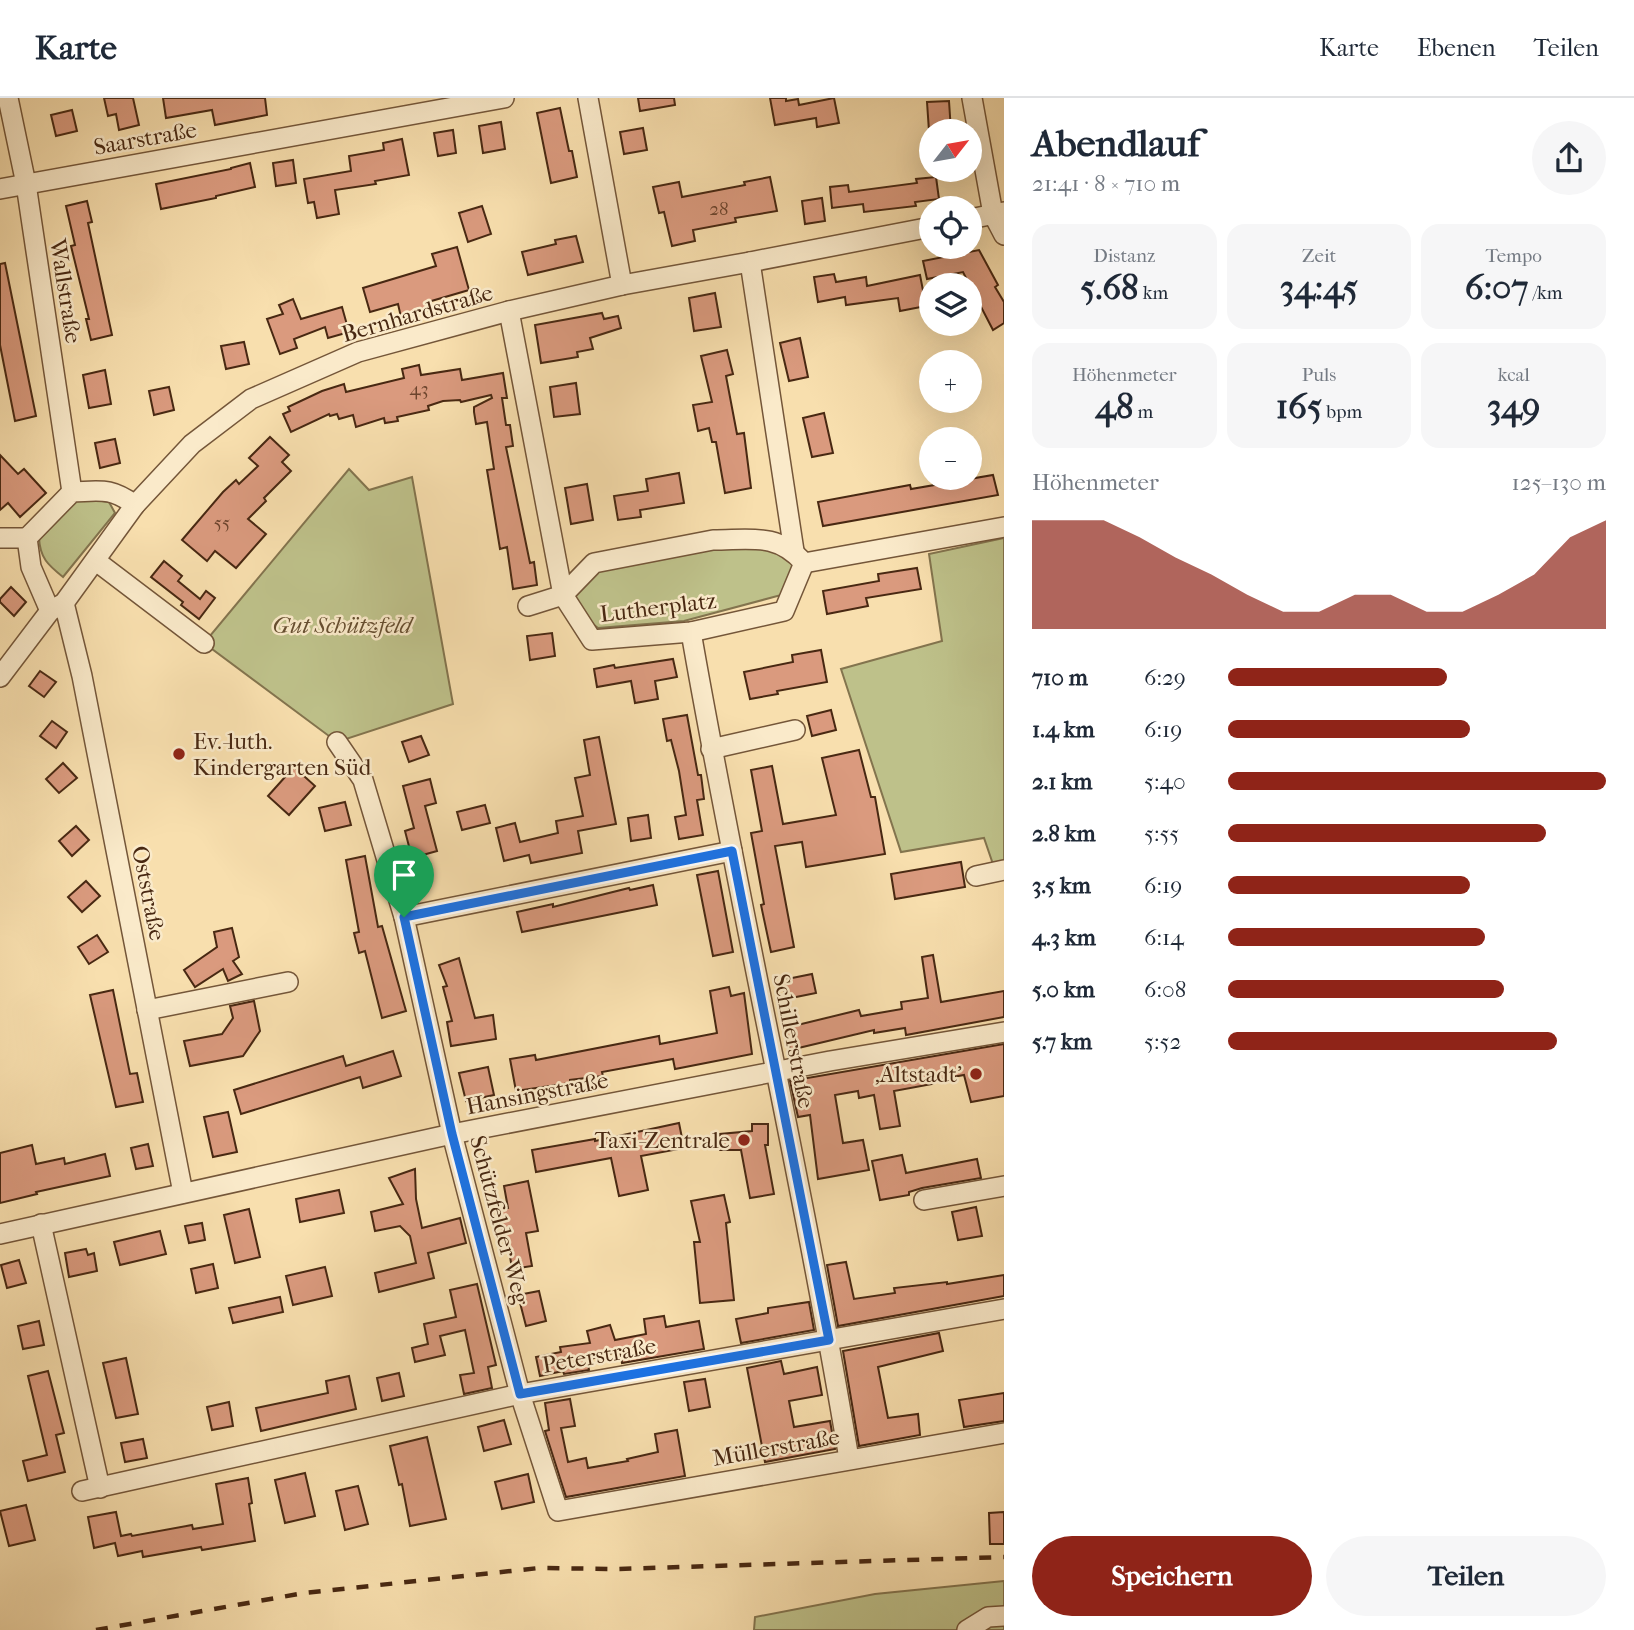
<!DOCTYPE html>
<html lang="de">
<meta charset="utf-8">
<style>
body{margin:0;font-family:"IM FELL French Canon",serif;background:#f6f6f7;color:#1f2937;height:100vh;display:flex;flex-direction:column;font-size:26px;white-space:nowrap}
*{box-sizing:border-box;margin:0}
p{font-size:23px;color:#747a83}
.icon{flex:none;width:38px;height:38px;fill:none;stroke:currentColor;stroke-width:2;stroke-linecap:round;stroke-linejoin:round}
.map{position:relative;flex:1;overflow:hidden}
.details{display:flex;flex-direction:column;background:#fff;width:630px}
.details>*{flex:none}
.needle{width:46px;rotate:59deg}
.buttons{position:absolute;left:919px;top:21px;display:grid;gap:14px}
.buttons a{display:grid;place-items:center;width:63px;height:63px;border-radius:50%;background:#fff;box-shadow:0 7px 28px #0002;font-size:35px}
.pin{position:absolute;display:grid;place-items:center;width:60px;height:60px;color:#fff;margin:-72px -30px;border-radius:50% 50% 50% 0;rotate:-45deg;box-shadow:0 0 7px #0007}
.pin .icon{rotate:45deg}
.round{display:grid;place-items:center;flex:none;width:74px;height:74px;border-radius:37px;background:#f6f6f7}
.headline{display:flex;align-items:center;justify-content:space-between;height:119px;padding:0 28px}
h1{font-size:38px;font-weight:700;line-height:52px}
.metrics{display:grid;grid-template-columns:repeat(3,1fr);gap:10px;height:119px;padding:7px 28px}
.metrics div{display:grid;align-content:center;border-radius:18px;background:#f6f6f7;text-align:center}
.metrics b{font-size:35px;font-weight:700}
.metrics small{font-size:19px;font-weight:400}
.metrics p{font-size:19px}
.chart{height:196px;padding:14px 28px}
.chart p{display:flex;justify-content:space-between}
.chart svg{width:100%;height:126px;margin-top:7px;fill:#8f2418;opacity:.7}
.cta{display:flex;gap:14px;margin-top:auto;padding:14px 28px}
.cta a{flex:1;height:80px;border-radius:42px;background:#8f2418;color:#fff;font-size:28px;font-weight:700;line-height:80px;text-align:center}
.cta a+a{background:#f6f6f7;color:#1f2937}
ul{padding:0 28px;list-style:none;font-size:23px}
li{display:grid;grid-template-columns:112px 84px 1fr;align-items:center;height:52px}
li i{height:18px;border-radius:9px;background:#8f2418}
header{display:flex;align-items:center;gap:42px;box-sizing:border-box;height:98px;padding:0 35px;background:#fff;border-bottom:2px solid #e0e1e3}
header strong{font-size:33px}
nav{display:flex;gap:38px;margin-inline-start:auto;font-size:24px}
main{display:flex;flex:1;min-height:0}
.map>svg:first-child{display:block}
.green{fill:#bec18a;stroke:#83744e;stroke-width:2}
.building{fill:#da9a7e;stroke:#482812;stroke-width:2}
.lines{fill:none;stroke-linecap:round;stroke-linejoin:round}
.minor-casing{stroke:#745639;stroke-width:22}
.minor{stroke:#faeaca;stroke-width:19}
.rail{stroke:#482812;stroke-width:4.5;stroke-dasharray:12 12;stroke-linecap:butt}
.route-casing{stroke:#fff;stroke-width:14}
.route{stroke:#1a73e8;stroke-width:9}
.poi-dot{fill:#8f2418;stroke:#faeaca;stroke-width:2.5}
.labels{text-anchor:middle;stroke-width:5;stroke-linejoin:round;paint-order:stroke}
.number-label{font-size:19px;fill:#6c442d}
.street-label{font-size:23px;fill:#482812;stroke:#faeaca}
.park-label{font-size:23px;font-style:italic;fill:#664e30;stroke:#faeaca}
.poi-label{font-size:23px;fill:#482812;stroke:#faeaca;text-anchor:end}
</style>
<header>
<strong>Karte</strong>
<nav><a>Karte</a><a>Ebenen</a><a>Teilen</a></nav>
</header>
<main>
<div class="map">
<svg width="1004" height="1532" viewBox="0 0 1004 1532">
<rect width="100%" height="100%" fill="#f8dfae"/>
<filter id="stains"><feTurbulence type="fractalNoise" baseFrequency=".00286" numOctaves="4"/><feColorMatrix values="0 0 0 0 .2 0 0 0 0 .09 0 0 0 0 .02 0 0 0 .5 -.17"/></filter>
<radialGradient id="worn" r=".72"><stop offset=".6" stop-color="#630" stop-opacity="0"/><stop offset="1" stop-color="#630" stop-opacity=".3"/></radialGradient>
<g class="green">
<path d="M349 371 369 392 412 379 453 606 337 644 204 545Z"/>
<path d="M80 400 109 404 115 415 63 479C48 467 40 460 39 440Z"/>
<path d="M1004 440V769L995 772 984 740 901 754 841 571 942 543 929 456Z"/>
<path d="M714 445 787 453 799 464 785 496 684 523 598 530 580 516 571 492 597 467Z"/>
<path d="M1004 1483V1532H754L755 1519 875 1496Z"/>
</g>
<g class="building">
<path d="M104 0H133L139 27 119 32 116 16 108 18Z"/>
<path d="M163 0H265L267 17 215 27 212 12 166 20Z"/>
<path d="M638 0H674L675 7 640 13Z"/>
<path d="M770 0H786V3L798 1 799 7 834 0 839 25 817 29 816 20 775 27Z"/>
<path d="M949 3 951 33H929L927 4Z"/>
<path d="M560 10 569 53H572L577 79 551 85 537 15Z"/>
<path d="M72 12 77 33 56 38 51 17Z"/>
<path d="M501 24 505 51 483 55 479 28Z"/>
<path d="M643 30 647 52 624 56 620 34Z"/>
<path d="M453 32 456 55 438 58 434 35Z"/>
<path d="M402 41 409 77 375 83 376 86 335 92 339 116 317 120 314 104 308 105 304 81 351 73 349 58 384 52 383 45Z"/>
<path d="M293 62 296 85 276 88 273 65Z"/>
<path d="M250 65 255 89 216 98V100L161 111 156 86 231 71V70Z"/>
<path d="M770 79 777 113 735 120 736 124 693 132 695 143 672 148 664 114 659 115 653 89 679 84 682 99 745 87 744 84Z"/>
<path d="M936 79 939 101 915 104 916 108 864 114 863 106 832 110 830 89 848 87 849 94 917 85 916 81Z"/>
<path d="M822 100 825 123 805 126 802 103Z"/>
<path d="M87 103 92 124 88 125 112 237 91 242 86 221H89L71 148 75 147 66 108Z"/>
<path d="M482 108 491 136 468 144 459 115Z"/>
<path d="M576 138 583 164 528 177 522 154 556 146 555 142Z"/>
<path d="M457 149 469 192 428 204 430 212 401 219 398 206 370 214 363 190 436 168 432 156Z"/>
<path d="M979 152 998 187 995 189 1004 204V225L993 232 963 174 927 181 923 163Z"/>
<path d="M5 165 36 318 15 323 0 247V166Z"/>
<path d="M834 176 836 184 866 179 867 188 920 177 926 208 900 213 898 200 846 207 845 199 818 204 814 179Z"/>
<path d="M715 195 721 229 694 233 689 200Z"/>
<path d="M293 201 301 221 342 209 349 234 328 240 325 229 294 241 297 250 280 256 267 221 283 216 279 207Z"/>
<path d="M602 215 604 221 618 218 621 230 590 240 593 251 577 254 578 259 541 265 535 227Z"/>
<path d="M800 240 808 279 789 283 780 245Z"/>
<path d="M244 244 249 266 226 271 221 248Z"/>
<path d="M727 252 733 276 726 278 737 336 744 335 751 390 725 395 716 344H712L709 330 698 333 693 307 712 304 701 258Z"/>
<path d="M419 267 421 277 460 271 462 282 503 275 507 300H502L506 327H510L513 348 506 349 530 465 534 464 537 487 513 491 507 449 500 451 487 372 494 371 487 324 476 326 474 314V309L492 300 491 297 461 304 460 302 443 303 428 308 429 312 397 319 398 323 385 325 384 320 356 329 353 317 339 321 337 316 330 318 329 316 291 334 283 316 290 313 288 309 322 293 344 286 346 294 404 280 402 271Z"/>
<path d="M105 272 111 306 89 310 83 277Z"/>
<path d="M576 285 580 316 554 319 550 289Z"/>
<path d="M169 289 174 312 154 317 149 293Z"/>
<path d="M824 315 833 355 812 359 803 320Z"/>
<path d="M270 339 289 357 282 364 291 373 264 400 266 403 248 421 266 436 236 470 215 453 207 463 182 442 223 394 236 382 239 386 258 368 249 360Z"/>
<path d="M115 341 120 365 100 370 95 345Z"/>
<path d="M0 357 18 376 24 371 46 395 20 419 8 405 0 412Z"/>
<path d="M679 375 684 405 640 412 641 419 618 422 614 398 648 393 646 381Z"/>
<path d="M993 377 998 397 823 428 818 404 910 387 911 391Z"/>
<path d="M587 386 593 422 571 426 565 390Z"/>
<path d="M164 463 182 478 178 483 200 501 206 493 215 500 199 521 181 507 183 504 151 479Z"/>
<path d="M917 470 921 491 866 500 868 508 827 516 823 493 879 483 878 476Z"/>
<path d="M11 489 26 504 14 518 0 504V501Z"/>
<path d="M552 535 555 558 530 562 527 538Z"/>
<path d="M821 552 827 584 777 593 778 596 750 601 744 574 793 564 792 557Z"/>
<path d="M673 561 677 579 655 583 658 601 635 605 631 583 597 589 594 571 614 567 615 570Z"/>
<path d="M40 573 56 584 44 599 29 588Z"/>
<path d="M831 612 836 632 812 638 807 618Z"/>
<path d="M687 617 698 677H701L704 701 697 702 703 737 679 741 675 719 686 717 679 673 671 642 667 643 663 621Z"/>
<path d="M52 623 67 634 56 650 40 638Z"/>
<path d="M421 638 429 657 409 664 402 644Z"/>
<path d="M599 639 616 726 578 733 582 755 531 765 529 757 504 763 496 730 515 725 520 744 558 735 556 723 583 718 575 680 590 677 584 642Z"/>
<path d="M859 652 871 699H875L885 756 806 769 802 744 775 748 794 849 771 854 761 807 764 806 751 735 762 733 751 672 772 668 783 726 836 717 822 660Z"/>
<path d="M63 665 77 680 59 695 46 681Z"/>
<path d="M294 669 315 688 289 717 268 698Z"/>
<path d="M430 681 436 705 425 708 437 753 412 760 405 733 414 730 403 688Z"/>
<path d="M345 704 351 727 325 733 319 710Z"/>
<path d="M485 707 490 725 462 732 457 714Z"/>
<path d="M648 717 651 740 631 743 628 720Z"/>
<path d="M76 728 89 742 72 758 59 743Z"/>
<path d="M365 758 378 829 382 828 406 913 382 920 365 853 359 855 354 835 359 834 346 762Z"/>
<path d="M961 764 965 789 895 801 891 776Z"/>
<path d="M718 773 733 854 713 858 697 777Z"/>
<path d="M86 783 100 798 82 814 68 799Z"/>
<path d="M653 787 657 807 522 834 517 814 553 806V809L629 790 630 792Z"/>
<path d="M232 830 239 859 233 863 242 876 228 883 223 871 195 889 184 872 217 849 214 834Z"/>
<path d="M97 837 108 854 89 866 78 849Z"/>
<path d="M933 857 941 904 1004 893V919L906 937 905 930 874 935V932L790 952 785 930 859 912 861 918 902 911 901 904 928 900 922 859Z"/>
<path d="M459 860 475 920 493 917 496 941 451 948 447 924 452 923 443 889 447 888 439 867Z"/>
<path d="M812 876 816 895 786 901 782 882Z"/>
<path d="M729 889 731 898 744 895 752 956 675 971 673 961 602 974 603 978 570 982V985L516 993 510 961 535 957 536 962 659 938 660 946 717 935 710 893Z"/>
<path d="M113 892 130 976 137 975 143 1004 116 1009 90 897Z"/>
<path d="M254 903 260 933 243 958 190 968 184 943 222 936 233 920 230 908Z"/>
<path d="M1004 946V998L971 1004 964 977 931 983 932 986 894 993 900 1028 880 1031 874 997 859 1000 858 993 835 997 843 1045 863 1042 869 1072 818 1081 810 1017 798 1019 790 983Z"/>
<path d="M393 953 401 978 363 990 360 979 241 1016 234 992 343 958 346 968Z"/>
<path d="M488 969 494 997 466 1003 459 975Z"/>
<path d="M228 1014 237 1054 213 1059 204 1019Z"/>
<path d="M679 1025 684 1050 641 1058 648 1092 619 1098 611 1060 536 1074 532 1052 595 1041V1043Z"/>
<path d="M752 1026H768V1047H765L774 1096 750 1100 741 1052H720V1036L752 1033Z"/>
<path d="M148 1046 153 1068 136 1071 131 1050Z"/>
<path d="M32 1047 36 1066 64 1060 65 1066 105 1056 110 1078 36 1094 37 1096 0 1105V1055Z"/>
<path d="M902 1057 906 1075 977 1061 981 1080 922 1090 909 1094V1097L880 1102 872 1063Z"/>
<path d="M415 1071 416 1101 422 1130 460 1120 466 1145 428 1155 434 1180 379 1194 375 1175 416 1165 410 1138 400 1128 375 1133 371 1114 403 1106 389 1080Z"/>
<path d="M528 1083 538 1133 526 1135 532 1168 512 1171 507 1139H504L498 1112 508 1110 504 1088Z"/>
<path d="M339 1092 344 1115 300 1124 296 1101Z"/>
<path d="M724 1097 730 1124 726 1125 734 1202 700 1205 694 1144H700L691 1103Z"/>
<path d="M976 1109 982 1138 958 1142 952 1114Z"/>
<path d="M249 1111 260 1159 235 1165 224 1117Z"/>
<path d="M202 1125 205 1142 189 1145 185 1128Z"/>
<path d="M160 1133 166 1156 120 1167 114 1144Z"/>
<path d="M86 1151 88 1157 94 1155 97 1173 69 1179 65 1155Z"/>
<path d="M19 1162 26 1185 7 1190 1 1167Z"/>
<path d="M846 1164 854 1201 895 1195 894 1190 947 1184V1186L1004 1177V1198L838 1228 827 1167Z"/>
<path d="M213 1166 218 1190 196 1195 191 1171Z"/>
<path d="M325 1169 332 1198 293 1207 286 1178Z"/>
<path d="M477 1186 496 1267 488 1269 492 1290 464 1296 460 1277 474 1275 465 1232 440 1238 445 1257 415 1264 412 1250 428 1246 424 1226 456 1219 450 1192Z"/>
<path d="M539 1193 546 1223 526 1228 518 1197Z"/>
<path d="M280 1199 283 1214 233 1225 229 1210Z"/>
<path d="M809 1204 814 1232 741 1245 736 1221 768 1215V1210Z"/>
<path d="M664 1218 666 1229 699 1223 704 1251 622 1265 620 1253 587 1262 589 1272 564 1276 563 1273 540 1278 536 1259 561 1254 560 1249 590 1245 587 1233 610 1227 615 1242 646 1236 644 1221Z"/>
<path d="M39 1223 44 1247 23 1251 18 1228Z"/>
<path d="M939 1235 943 1253 878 1269 888 1320 918 1316 920 1337 859 1348 843 1253Z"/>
<path d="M126 1260 138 1316 116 1320 103 1265Z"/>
<path d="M781 1263 784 1276 817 1269 822 1297 789 1303 794 1329 830 1323 835 1351 765 1364 747 1270Z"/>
<path d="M48 1273 64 1335 56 1337 65 1374 28 1383 23 1363 47 1357 28 1278Z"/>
<path d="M399 1275 404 1298 382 1303 377 1280Z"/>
<path d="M349 1278 356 1311 261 1333 256 1310 328 1295 326 1283Z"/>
<path d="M705 1281 710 1309 689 1313 684 1284Z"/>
<path d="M1004 1295V1323L964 1329 959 1302Z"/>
<path d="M570 1301 575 1328 561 1330 568 1364 586 1360 588 1370 628 1363 627 1361 658 1354 655 1336 677 1332 685 1378 566 1399 545 1333 549 1332 545 1305Z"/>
<path d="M229 1304 233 1328 212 1332 207 1309Z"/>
<path d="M504 1322 511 1346 484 1353 478 1329Z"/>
<path d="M427 1339 446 1421 410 1428 402 1386 399 1387 390 1348Z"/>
<path d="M143 1341 147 1360 125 1364 121 1345Z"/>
<path d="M305 1375 315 1418 285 1425 275 1382Z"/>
<path d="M528 1376 534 1404 502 1411 495 1384Z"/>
<path d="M248 1380 252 1405 249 1406 255 1443 202 1452 201 1449 143 1459 142 1453 118 1458 115 1445 94 1450 88 1419 116 1414 121 1438 131 1436 132 1438 192 1427 193 1431 223 1426 216 1386Z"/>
<path d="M358 1388 368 1426 345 1432 336 1393Z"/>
<path d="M26 1407 35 1442 9 1448 0 1413Z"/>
<path d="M1004 1414V1446H990L989 1415Z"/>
</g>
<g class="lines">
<g class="minor-casing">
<g id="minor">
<path d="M8 0 26 86 72 394"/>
<path d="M588 0 622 187"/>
<path d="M972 0 993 116 1004 137"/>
<path d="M0 91 504 0"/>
<path d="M970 121 1004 114"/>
<path d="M750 164 794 453"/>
<path d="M509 213 563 497 528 508"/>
<path d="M0 440H27"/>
<path d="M713 442C750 442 777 434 804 465L784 513 691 534 592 542 563 497 594 465Z"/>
<path d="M96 463 204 545"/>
<path d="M804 465 1004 429"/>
<path d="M64 505 82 578 183 1095"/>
<path d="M50 513 31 469 27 440 72 394C101 393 110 389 135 407"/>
<path d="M691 534C739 810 803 1084 849 1361"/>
<path d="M0 579 50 513 64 505 135 407 192 346 251 301 358 254 509 213 622 187 750 164 931 129"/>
<path d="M337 644 363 682 404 819 452 1036 520 1296 558 1413 1004 1335"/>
<path d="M711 651 795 632"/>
<path d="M976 778 1004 772"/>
<path d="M404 819 732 753"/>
<path d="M147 912 288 884"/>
<path d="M924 1102 1004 1088"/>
<path d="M41 1126 100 1390"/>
<path d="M0 1136 452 1036 830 963 1004 934"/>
<path d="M82 1393 520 1296 1004 1211"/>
<path d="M967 1532 988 1519 1004 1518"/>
</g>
</g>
<use href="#minor" class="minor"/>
<path class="rail" d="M96 1532 304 1495 539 1470 617 1471 1004 1459"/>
</g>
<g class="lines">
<g class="route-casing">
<path id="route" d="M732 753 829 1242 520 1296 452 1036 404 819Z"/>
</g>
<use href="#route" class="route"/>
</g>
<g class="poi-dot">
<circle cx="179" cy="656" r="7"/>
<circle cx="976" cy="976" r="7"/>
<circle cx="744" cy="1042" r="7"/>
</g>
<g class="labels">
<g class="number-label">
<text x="719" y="117">28</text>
<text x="419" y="297">43</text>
<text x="222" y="431">55</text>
</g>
<g class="street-label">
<text transform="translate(145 40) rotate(-10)" y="8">Saarstraße</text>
<text transform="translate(66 193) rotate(81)" y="8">Wallstraße</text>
<text transform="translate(417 215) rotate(-16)" y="8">Bernhardstraße</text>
<text transform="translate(658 509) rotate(-7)" y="8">Lutherplatz</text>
<text transform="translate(149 795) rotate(79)" y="8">Oststraße</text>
<text transform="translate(794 943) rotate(79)" y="8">Schillerstraße</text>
<text transform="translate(537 995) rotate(-11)" y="8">Hansingstraße</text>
<text transform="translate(500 1122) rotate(75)" y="8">Schützfelder Weg</text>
<text transform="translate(599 1257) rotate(-10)" y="8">Peterstraße</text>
<text transform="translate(776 1349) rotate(-10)" y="8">Müllerstraße</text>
</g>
<g class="park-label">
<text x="342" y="535">Gut Schützfeld</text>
</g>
<g class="poi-label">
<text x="193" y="651" text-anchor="start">Ev.-luth.<tspan x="193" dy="26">Kindergarten Süd</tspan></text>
<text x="962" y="984">,Altstadt'</text>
<text x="730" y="1050">Taxi-Zentrale</text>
</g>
</g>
<rect width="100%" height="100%" filter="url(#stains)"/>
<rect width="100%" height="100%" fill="url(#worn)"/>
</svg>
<div class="buttons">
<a><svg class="needle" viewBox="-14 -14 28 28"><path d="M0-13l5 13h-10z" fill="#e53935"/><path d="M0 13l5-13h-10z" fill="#747a83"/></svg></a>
<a><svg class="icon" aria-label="locate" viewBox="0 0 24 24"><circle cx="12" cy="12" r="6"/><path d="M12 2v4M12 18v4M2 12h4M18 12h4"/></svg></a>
<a><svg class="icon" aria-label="layers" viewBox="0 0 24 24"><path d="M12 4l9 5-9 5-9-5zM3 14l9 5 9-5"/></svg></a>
<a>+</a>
<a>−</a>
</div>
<div class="pin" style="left:404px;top:819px;background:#1e9e55"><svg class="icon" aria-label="arrive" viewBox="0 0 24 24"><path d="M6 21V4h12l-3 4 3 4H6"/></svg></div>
</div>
<section class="details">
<div class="headline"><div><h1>Abendlauf</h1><p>21:41 · 8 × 710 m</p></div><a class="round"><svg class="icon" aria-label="share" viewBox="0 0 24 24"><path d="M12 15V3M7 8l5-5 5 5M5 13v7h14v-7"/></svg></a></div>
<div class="metrics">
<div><p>Distanz</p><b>5.68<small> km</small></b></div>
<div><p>Zeit</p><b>34:45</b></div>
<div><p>Tempo</p><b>6:07<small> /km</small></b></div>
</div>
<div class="metrics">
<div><p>Höhenmeter</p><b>48<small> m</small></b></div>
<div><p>Puls</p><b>165<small> bpm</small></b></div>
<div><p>kcal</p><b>349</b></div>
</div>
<div class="chart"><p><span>Höhenmeter</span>125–130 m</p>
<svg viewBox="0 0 160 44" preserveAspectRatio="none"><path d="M0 44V6L10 6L20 6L30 12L40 19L50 25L60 32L70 38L80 38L90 32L100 32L110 38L120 38L130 32L140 25L150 12L160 6V44z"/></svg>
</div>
<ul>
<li><b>710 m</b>6:29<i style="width:58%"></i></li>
<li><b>1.4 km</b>6:19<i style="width:64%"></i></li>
<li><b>2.1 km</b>5:40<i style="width:100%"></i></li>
<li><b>2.8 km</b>5:55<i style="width:84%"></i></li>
<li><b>3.5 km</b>6:19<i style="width:64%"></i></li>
<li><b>4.3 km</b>6:14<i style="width:68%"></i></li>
<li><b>5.0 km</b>6:08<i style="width:73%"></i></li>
<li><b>5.7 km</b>5:52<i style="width:87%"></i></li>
</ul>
<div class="cta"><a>Speichern</a><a>Teilen</a></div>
</section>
</main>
